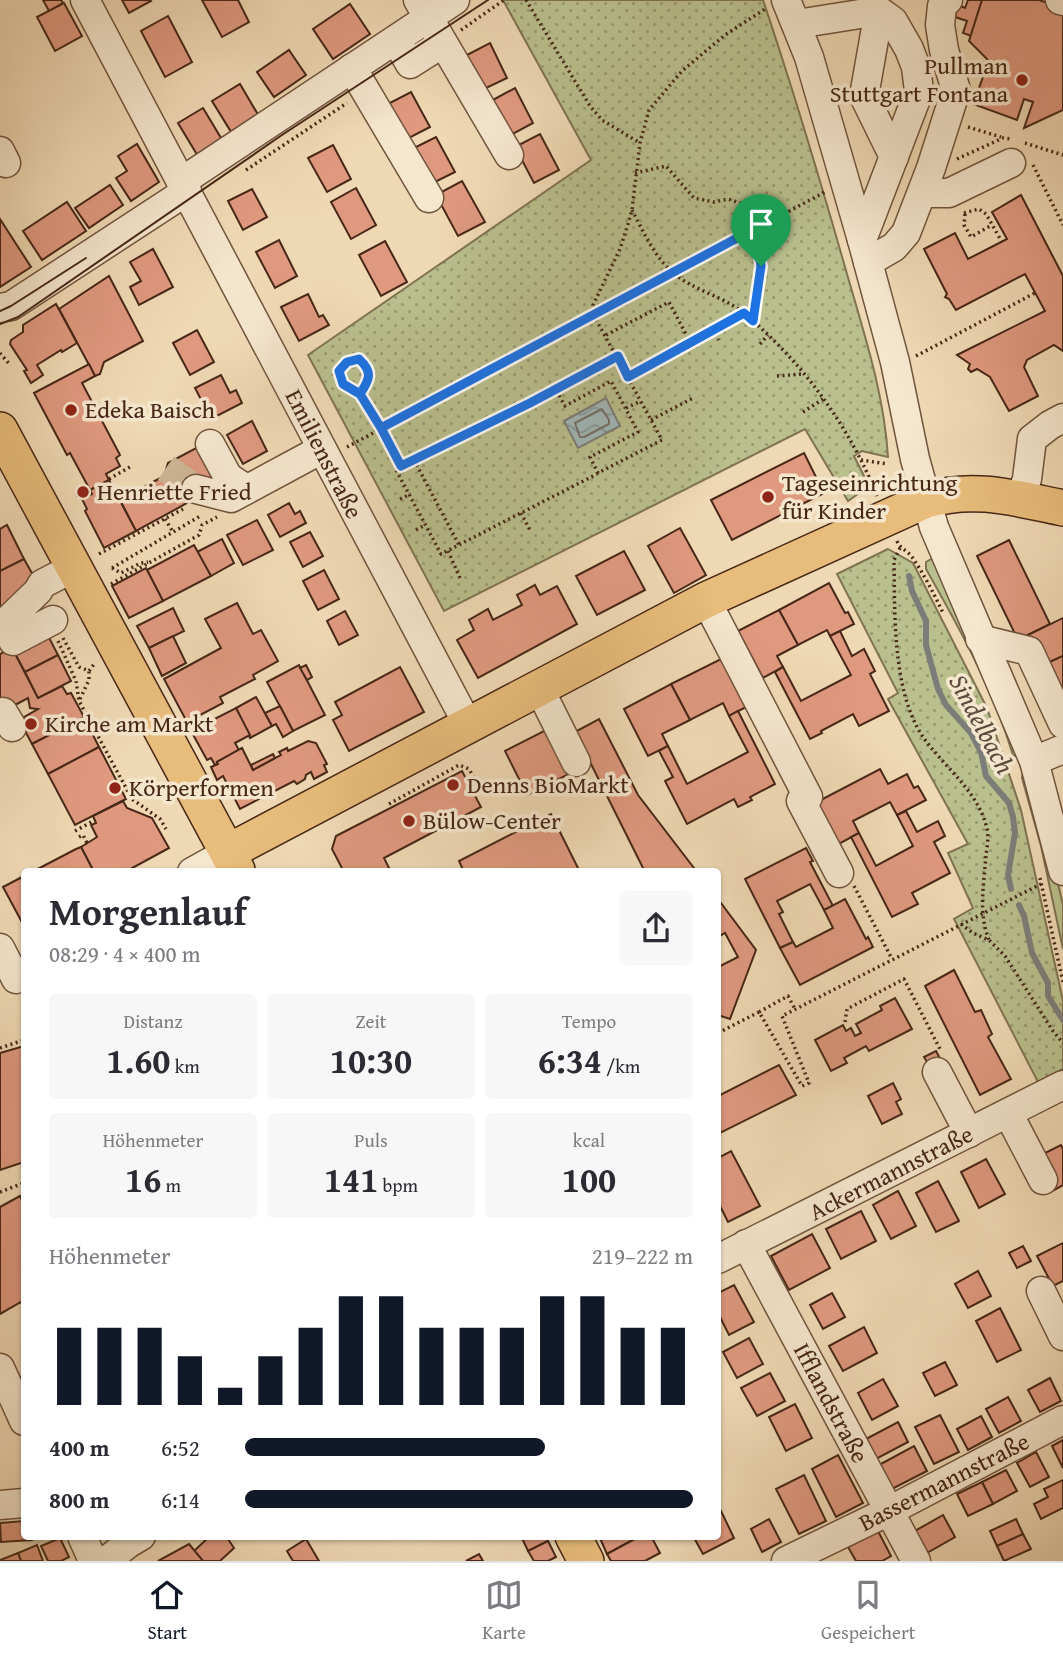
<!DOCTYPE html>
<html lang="de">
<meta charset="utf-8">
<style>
body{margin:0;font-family:"Gentium Book Plus",serif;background:#f7f7f7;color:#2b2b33;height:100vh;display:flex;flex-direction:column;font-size:26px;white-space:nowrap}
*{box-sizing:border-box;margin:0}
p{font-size:23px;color:#7c7c81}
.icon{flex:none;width:38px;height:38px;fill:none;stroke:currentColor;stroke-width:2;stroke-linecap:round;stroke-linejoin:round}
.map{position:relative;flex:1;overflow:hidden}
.drawer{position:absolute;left:21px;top:868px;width:700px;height:672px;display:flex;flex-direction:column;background:#fff;border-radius:7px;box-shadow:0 2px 5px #0004}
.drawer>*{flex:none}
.pin{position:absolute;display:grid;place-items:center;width:60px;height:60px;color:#fff;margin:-72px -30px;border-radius:50% 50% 50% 0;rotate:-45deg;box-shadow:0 0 7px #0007}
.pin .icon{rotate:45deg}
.round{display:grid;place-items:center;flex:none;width:74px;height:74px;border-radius:7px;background:#f7f7f7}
.overview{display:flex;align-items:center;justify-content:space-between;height:119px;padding:0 28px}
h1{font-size:38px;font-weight:700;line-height:52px}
.metrics{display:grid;grid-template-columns:repeat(3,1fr);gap:10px;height:119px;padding:7px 28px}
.metrics div{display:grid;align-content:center;border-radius:7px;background:#f7f7f7;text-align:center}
.metrics b{font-size:35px;font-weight:700}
.metrics small{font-size:19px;font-weight:400}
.metrics p{font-size:19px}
.chart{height:196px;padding:14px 28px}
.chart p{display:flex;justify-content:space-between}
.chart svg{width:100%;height:126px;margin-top:7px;stroke:#111827;stroke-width:6}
ul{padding:0 28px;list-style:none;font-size:23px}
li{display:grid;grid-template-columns:112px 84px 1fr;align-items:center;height:52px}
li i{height:18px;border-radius:9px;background:#111827}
.tabs{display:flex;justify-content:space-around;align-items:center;height:98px;border-top:2px solid #e1e1e2;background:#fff;font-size:19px;color:#7c7c81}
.tabs a{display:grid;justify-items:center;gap:4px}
.tabs .selected{color:#111827}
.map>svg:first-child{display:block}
.grass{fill:#b9bf8d;stroke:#807352;stroke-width:2}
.park{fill:url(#park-dots);stroke:#807352;stroke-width:2}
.water{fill:url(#water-waves);stroke:#7c7d78;stroke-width:2}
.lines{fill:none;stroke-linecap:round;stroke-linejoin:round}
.shore{stroke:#746f68;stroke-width:2}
.stream{stroke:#7c7d78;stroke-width:6}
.building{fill:#df997f;stroke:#472717;stroke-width:2}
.minor-tunnel{stroke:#cdb595;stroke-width:28;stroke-dasharray:28 14;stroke-linecap:butt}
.minor-casing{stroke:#71543e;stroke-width:31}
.major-casing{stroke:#472717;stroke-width:38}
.path{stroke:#472717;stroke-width:3.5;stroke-dasharray:2 3.5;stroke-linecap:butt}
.minor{stroke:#f5e6ce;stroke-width:28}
.major{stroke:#e8bc7a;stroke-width:35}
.tram{stroke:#472717;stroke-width:2}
.route-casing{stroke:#fff;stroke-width:14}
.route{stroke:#1a73e8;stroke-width:9}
.poi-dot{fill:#8f2418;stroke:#f5e6ce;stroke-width:2.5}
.labels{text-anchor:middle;stroke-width:7;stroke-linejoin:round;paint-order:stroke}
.poi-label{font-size:24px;fill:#472717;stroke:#f5e6ce;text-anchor:start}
.street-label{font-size:24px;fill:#472717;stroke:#f5e6ce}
.water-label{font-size:26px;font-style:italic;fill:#5d4b40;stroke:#f5e6ce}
</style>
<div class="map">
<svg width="1063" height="1561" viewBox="0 0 1063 1561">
<defs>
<pattern id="park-dots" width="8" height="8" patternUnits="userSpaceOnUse" patternTransform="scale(1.75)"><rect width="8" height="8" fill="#b9bf8d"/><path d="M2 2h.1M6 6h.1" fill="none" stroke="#989b72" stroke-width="1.8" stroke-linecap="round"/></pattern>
<pattern id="water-waves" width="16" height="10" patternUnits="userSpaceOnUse" patternTransform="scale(1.75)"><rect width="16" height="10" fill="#a0b7b9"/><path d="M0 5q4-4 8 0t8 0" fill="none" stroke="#849595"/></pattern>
</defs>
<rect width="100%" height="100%" fill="#efd9b4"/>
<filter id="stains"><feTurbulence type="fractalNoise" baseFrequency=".00286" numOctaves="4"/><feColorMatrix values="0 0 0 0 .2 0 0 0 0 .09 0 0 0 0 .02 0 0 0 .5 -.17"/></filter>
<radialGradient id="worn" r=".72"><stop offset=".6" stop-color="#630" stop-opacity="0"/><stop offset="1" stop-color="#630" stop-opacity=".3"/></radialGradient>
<g class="grass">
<path d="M935 557 1021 761 1013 755C993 689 960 629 926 569V562Z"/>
<path d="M1023 769 1049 845 1063 905V949L1041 846 1022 778Z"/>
</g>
<g class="park">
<path d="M503 0H763C792 86 818 173 843 260 861 324 884 390 888 457L862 451 854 456 869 486 848 501 805 429 444 611 308 355 591 160Z"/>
<path d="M888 549 913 563 987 708 1021 810 1063 1001V1069L1038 1082 954 919 973 908 948 853 968 844 888 699 898 693 837 574Z"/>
</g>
<path class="water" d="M606 398 620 426 578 448 564 421Z"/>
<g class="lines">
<path class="shore" d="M602 409 609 420V424L584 437H580L575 423Z"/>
<g class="stream">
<path d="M909 576 912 591 926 621V645L938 689 946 705 971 733 981 752 986 776 1009 803 1013 817 1015 833 1008 875 1011 889"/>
<path d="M1019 905 1024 916 1032 953 1048 983V996L1063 1020"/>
</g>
</g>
<g class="building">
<path d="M43 0H61L63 3 49 11Z"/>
<path d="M122 0H150L151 1 129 13Z"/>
<path d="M202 0H238L249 22 222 37Z"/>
<path d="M968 0H982L971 36 963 33 967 21 955 17 958 5 965 8Z"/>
<path d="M982 0H1039L1063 8V110L1024 128 1033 102 1024 99 1017 120 973 104 989 61 969 41Z"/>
<path d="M64 3 82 36 55 51 37 17Z"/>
<path d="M350 4 370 34 333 59 313 29Z"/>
<path d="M168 16 192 62 165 77 141 31Z"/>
<path d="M490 43 507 78 482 90 465 56Z"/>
<path d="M289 50 306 75 274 97 257 72Z"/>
<path d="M240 84 260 118 233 135 212 101Z"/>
<path d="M515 88 533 123 509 136 491 101Z"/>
<path d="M411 92 430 127 405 140 386 105Z"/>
<path d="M203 108 224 143 199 158 178 123Z"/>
<path d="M540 134 559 170 534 183 515 147Z"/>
<path d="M436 137 455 172 429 185 410 150Z"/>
<path d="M137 144 159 182 131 201 116 178 127 171 118 156Z"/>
<path d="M333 145 351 179 327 192 308 158Z"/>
<path d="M462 181 485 222 458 236 436 195Z"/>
<path d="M110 185 123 205 89 228 75 208Z"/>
<path d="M356 188 376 225 351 239 331 202Z"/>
<path d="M252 189 267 217 243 230 228 201Z"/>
<path d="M1021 195 1063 276V351L1054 345 1027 360 1024 367 1038 396 1009 411 990 377 977 369 971 372 968 369 970 364 957 355 1045 311 1025 274 956 310 949 299 945 297 947 294 924 249 955 233 968 259 1007 239 992 212Z"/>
<path d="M67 202 86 231 42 260 23 231Z"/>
<path d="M0 219 31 267 0 287Z"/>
<path d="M279 240 297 276 275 288 256 252Z"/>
<path d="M385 241 407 282 381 296 359 255Z"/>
<path d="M153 249 173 287 139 305 130 287 141 281 130 262Z"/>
<path d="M109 276 143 341 104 362 100 374 95 376 59 309Z"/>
<path d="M308 294 319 317 323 315 329 325 299 341 281 307Z"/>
<path d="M56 304 77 343 62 352 61 350 37 365 43 375 31 383 24 371 27 370 10 344 11 340 23 332V325Z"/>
<path d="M197 330 214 362 190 375 173 343Z"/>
<path d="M89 364 95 376 82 383 120 455 116 458 120 466 106 474 109 480 90 490 70 453 67 455 34 393Z"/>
<path d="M221 375 230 393 236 390 242 403 211 419 195 388Z"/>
<path d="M252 421 267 451 243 464 227 435Z"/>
<path d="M198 447 215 479 190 492 189 502 136 531 120 500 164 476 168 463Z"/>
<path d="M804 453 824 493 732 540 711 500Z"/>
<path d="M109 480 136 531 104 548 85 511 87 509 82 499 92 494 90 490Z"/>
<path d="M289 503 295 514 300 511 306 523 280 537 268 515Z"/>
<path d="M257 520 273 550 243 565 227 535Z"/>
<path d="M7 525 24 559 0 571V529Z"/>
<path d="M680 528 706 575 674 593 648 546Z"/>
<path d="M310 532 323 556 303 567 290 542Z"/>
<path d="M222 539 234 563 211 576 197 552Z"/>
<path d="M1009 540 1050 624 1018 640 977 556Z"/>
<path d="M194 545 211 576 163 601 147 570Z"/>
<path d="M624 551 645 590 597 615 576 576Z"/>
<path d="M24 559 38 584 0 608V571Z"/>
<path d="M146 568 163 601 129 618 112 586Z"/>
<path d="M324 570 339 599 318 610 303 581Z"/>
<path d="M829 583 845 613 848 612 854 624 830 636 827 630 798 645 779 610Z"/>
<path d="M535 585 540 595 557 586 577 624 478 678 457 640 474 630 469 620 488 609 493 620 522 605 517 595Z"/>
<path d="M237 603 253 634 261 630 278 661 253 675 255 679 220 697 223 703 187 722 164 679 221 648 205 619Z"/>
<path d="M173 608 184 631 149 648 137 626Z"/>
<path d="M779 610 798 645 777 656 783 667 763 678 738 631Z"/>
<path d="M345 611 358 635 339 645 327 621Z"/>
<path d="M1063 618V656L1043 665 1028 635Z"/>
<path d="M45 630 58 655 25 672 12 648Z"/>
<path d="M840 631 852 656 864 649 875 671 870 674 889 711 859 726 853 714 821 731 822 733 810 739 775 672 783 667 801 701 851 675 830 636Z"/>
<path d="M173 636 186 663 162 676 149 648Z"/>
<path d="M12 648 38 698 62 686 67 694 71 693 84 717 32 744 19 720 38 709 30 708 28 698 0 713V654Z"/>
<path d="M58 655 71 681 38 698 25 672Z"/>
<path d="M1063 656V693L1043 665Z"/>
<path d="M725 657 750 705 729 716 723 703 690 720 671 684Z"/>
<path d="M299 665 325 715 293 731 267 682Z"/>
<path d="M306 665 312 677 307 680 300 668Z"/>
<path d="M400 667 424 712 349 751 333 720 342 715 335 702Z"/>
<path d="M671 684 690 720 662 734 668 746 648 756 624 709Z"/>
<path d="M256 697 272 726 250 738 236 708Z"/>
<path d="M280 706 293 731 283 737 276 724 272 726 265 713Z"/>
<path d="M236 708 250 735 235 743 239 750 217 762 218 764 215 765 211 758 207 760 191 731Z"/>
<path d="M738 711 775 784 750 797 752 800 738 807 734 799 687 824 665 781 673 777 659 751 668 746 687 784 748 752 729 716Z"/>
<path d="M84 717 99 747 48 774 32 744Z"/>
<path d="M599 719 638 795 697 872H645L575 732Z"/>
<path d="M546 730 569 774 527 795 505 751Z"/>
<path d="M308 741 316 743 327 764 324 765 327 772 314 779 311 772 306 775 305 779 297 784 294 781 240 809 223 776 217 780 211 767 218 764 217 762 242 748 253 770 281 755 279 752 287 748 288 751Z"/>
<path d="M99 747 126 799 75 825 48 774Z"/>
<path d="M273 754 275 758 253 770 251 765Z"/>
<path d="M880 769 888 784 907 774 914 788 918 786 926 800 897 815 890 802 853 821 859 833 837 845 815 803Z"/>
<path d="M462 771 481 807 384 858 391 872H344L332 849 336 836Z"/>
<path d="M123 801 127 808 152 818 169 848 125 872H94L81 847 97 837 91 825 96 823 93 816Z"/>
<path d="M906 811 917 832 938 821 945 836 934 842 950 873 912 893 918 904 892 917 851 837 859 833 876 866 913 846 897 815Z"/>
<path d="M551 814 580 872H464L459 861Z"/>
<path d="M81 847 94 872H32L76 849Z"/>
<path d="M806 848 813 861 810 862 833 906 824 910 810 884 777 901 783 912 779 914 793 942 780 948 745 879Z"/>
<path d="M24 876V926L3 887Z"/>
<path d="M718 899 756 950 730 1019 718 1015V967L738 957 725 933 718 937Z"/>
<path d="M845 899 866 939 868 937 873 947 800 985 780 948 793 942 796 947 833 928 824 910Z"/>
<path d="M954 970 975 1012 981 1010 992 1034 988 1037 1011 1079 980 1095 925 986Z"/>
<path d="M895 998 912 1029 869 1051 866 1046 844 1058 847 1063 831 1071 815 1040 843 1025 846 1031 851 1028 855 1036 861 1033 856 1024 882 1010 880 1006Z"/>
<path d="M24 1046V1162L0 1170V1053Z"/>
<path d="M936 1051 943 1064 932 1070 924 1057Z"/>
<path d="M779 1065 796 1095 718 1134V1096Z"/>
<path d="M893 1083 901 1099 896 1102 902 1114 882 1124 868 1096Z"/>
<path d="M1061 1145 1063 1149V1185L1054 1190 1037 1157Z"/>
<path d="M731 1151 760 1206 728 1222 718 1202V1158Z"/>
<path d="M986 1159 1005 1194 979 1208 961 1172Z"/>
<path d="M938 1181 959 1221 936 1232 916 1193Z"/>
<path d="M898 1191 916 1226 891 1239 873 1205Z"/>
<path d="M20 1196 24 1204V1308L21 1302 0 1314V1207Z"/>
<path d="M861 1211 876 1241 841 1259 826 1229Z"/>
<path d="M812 1234 830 1268 789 1290 771 1256Z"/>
<path d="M1063 1243V1281L1053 1286 1037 1256Z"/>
<path d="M1023 1246 1031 1261 1017 1268 1009 1253Z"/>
<path d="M978 1271 991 1296 968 1308 955 1284Z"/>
<path d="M734 1285 754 1322 729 1335 718 1313V1293Z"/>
<path d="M832 1293 845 1317 823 1329 810 1305Z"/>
<path d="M1000 1308 1021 1350 997 1362 976 1321Z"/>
<path d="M864 1327 877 1353 843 1371 829 1346Z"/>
<path d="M749 1338 763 1364 737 1378 723 1352Z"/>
<path d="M945 1362 957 1385 935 1396 923 1373Z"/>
<path d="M770 1373 785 1401 757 1416 741 1388Z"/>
<path d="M1050 1378 1061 1401 1040 1412 1028 1390Z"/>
<path d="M883 1379 898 1406 872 1420 858 1393Z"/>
<path d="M1008 1397 1021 1421 999 1433 986 1409Z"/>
<path d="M795 1404 812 1438 786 1451 769 1417Z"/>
<path d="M940 1415 959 1452 934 1464 915 1427Z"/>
<path d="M981 1416 992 1437 968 1450 957 1429Z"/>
<path d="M898 1422 908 1442 876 1459 866 1439Z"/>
<path d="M1063 1440V1468L1052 1446Z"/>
<path d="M914 1446 927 1471 892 1489 879 1465Z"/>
<path d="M1036 1452 1049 1477 1030 1487 1017 1463Z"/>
<path d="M838 1455 863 1503 836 1517 812 1469Z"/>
<path d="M1006 1470 1017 1491 993 1504 982 1482Z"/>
<path d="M804 1475 826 1521 799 1534 776 1489Z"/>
<path d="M1063 1480V1508L1041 1519 1034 1504 1048 1497 1044 1489Z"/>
<path d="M982 1482 993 1504 968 1516 957 1494Z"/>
<path d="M721 1511 734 1538 703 1554 693 1536H718V1513Z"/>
<path d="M943 1515 955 1537 927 1553 915 1531Z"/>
<path d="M769 1519 781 1542 762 1552 751 1529Z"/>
<path d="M1016 1519 1023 1534 997 1546 990 1531Z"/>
<path d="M24 1521V1536H32V1540L1 1542 0 1523Z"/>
<path d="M878 1531 891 1556 882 1561H856L848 1547Z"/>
<path d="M1023 1534 1031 1549 1004 1561 997 1546Z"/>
<path d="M210 1536H226L234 1548 220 1561H203L194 1551Z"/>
<path d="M521 1536H546L548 1541 528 1551Z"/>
<path d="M599 1536H634L635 1539 607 1554Z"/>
<path d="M640 1536H651L660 1553 645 1561H611L607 1554Z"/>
<path d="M60 1538 69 1557 61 1561H48L41 1546Z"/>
<path d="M306 1539 319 1561H293L287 1551Z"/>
<path d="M548 1541 556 1557 548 1561H534L528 1551Z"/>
<path d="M189 1544 203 1561H158Z"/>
<path d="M37 1545 43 1561H21L18 1553Z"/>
<path d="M18 1553 21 1561H0V1560Z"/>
<path d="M479 1554 483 1561H466Z"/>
</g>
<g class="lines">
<path class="minor-tunnel" d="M166 468 196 489"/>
<g class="minor-casing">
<g id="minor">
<path d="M85 0 468 725"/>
<path d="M418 0 509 155"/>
<path d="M786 0 809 57 862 240 895 362 915 459 934 527 1034 761 1063 871"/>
<path d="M1060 0 1063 1"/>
<path d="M879 11 864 96 894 157"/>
<path d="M797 24 879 11 893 21 909 49 916 67 919 91 862 240"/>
<path d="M396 40 410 64 443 43"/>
<path d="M352 68 429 198"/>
<path d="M0 151 6 163"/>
<path d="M181 182 455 0"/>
<path d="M922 193H949L1011 163"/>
<path d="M868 262 894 247 906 233 931 168 956 90 944 50 940 25 942 6 948 0"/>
<path d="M0 308 11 306 187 191"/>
<path d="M210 444 228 477 246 489"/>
<path d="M196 489 231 498 322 449"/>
<path d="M1020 499 1027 479 1032 439 1050 425 1063 418"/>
<path d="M706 600 808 797 801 801 839 873"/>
<path d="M53 620 13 641 4 624 38 591 42 584 75 567"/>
<path d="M980 639 1029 651 1063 724"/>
<path d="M539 688 576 762"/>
<path d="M3 712 12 727"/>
<path d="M1034 761 1063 749"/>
<path d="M192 872 228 852"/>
<path d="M0 948 16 979"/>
<path d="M937 1072 969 1133"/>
<path d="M1008 1113 1043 1180"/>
<path d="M746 1244 916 1561"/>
<path d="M718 1259 1063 1085"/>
<path d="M1041 1291 1063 1336"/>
<path d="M0 1368 24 1421"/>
<path d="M0 1505 24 1503"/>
<path d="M82 1536 93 1561"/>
<path d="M106 1561 129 1543 141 1536"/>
<path d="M786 1561 889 1511 1063 1420"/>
</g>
</g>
<g class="major-casing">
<g id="major">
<path d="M0 430 237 870"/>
<path d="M228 852 706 600 926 500C976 486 1014 498 1063 508"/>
<path d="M573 1536 586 1561"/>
</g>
</g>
<g class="path">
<path d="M526 0 590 106 602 120 640 143"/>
<path d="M461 30 504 0"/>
<path d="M968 127 1001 137"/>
<path d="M1025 143 1063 155"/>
<path d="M957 159 1003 138 1011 139"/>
<path d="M1033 165 1063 225"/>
<path d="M246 170 347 103"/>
<path d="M635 173 666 166 694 198 714 202 728 199 750 206 756 228 761 266 753 321"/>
<path d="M632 210C643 231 654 256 672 272 692 290 726 297 746 315 803 363 850 427 877 496"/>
<path d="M964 213 979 209 986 214 1002 242"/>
<path d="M965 214 964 225 971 237 992 225"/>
<path d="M714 329 719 340"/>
<path d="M606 335 669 302 690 342"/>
<path d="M760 344 768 335"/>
<path d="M0 353 10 365"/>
<path d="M618 356 556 390 565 406 611 381 638 432 590 457 598 473 662 440 594 316 593 305 620 249 628 224 632 210 640 143 649 110 682 71 725 35 765 9"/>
<path d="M916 356 1035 293"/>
<path d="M777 376 802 374"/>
<path d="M628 377 744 313"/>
<path d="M556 390 469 434 395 468 441 554 597 474"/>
<path d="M360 394 343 384 339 371 347 362 359 359C373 372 370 379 360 394L381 428 401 466"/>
<path d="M626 408 641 401"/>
<path d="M803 412 823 399"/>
<path d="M651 420 693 398"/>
<path d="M347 447 825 192"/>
<path d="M414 460 459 545"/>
<path d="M861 460 888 464"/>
<path d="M109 479 130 467"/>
<path d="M76 496 89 489"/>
<path d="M400 499 409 495"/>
<path d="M521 513 531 532"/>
<path d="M165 519 173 532"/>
<path d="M416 530 425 525"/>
<path d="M897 541C900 549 907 550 912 557 924 574 934 594 943 613"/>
<path d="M900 548 894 560C895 613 892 691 923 737 944 767 979 792 987 829 989 837 987 847 986 855 984 884 978 913 989 940"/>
<path d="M448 551 460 578"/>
<path d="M99 554 183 509"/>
<path d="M112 568 202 515"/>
<path d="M112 568 121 573 141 563 148 562"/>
<path d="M111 584 199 535 202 525 217 517"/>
<path d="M63 638 79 667 89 671 95 663"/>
<path d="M58 641 76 681 79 701 132 799 160 819 166 829"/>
<path d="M80 699 89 680V671"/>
<path d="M389 804 459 765 469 769 480 789 492 783"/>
<path d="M75 831 95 820"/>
<path d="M79 837 83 835 87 843"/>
<path d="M1040 878 1063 982"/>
<path d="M854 886 892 959"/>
<path d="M961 924 973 933 989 940 1005 956 1053 1031 1063 1043"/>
<path d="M759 1012 788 996 795 1009"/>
<path d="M845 1022 847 1009 904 979 941 1051"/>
<path d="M718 1033 759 1012 802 1086 809 1083 782 1016 1041 884"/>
<path d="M0 1048 24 1040"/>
<path d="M0 1192 24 1183"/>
</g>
<use href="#minor" class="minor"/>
<use href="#major" class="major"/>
<g class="tram">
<path d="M0 311 11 306 86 258"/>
<path d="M0 324 18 317 282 135 488 0"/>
</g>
</g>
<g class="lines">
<g class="route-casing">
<path id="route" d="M761 266 756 228 381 428 360 394 343 384 339 371 347 362 359 359C373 372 370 379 360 394L381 428 401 466 530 403 618 356 628 377 744 313 753 321 761 266"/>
</g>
<use href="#route" class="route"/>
</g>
<g class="poi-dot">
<circle cx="1022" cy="80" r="7"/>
<circle cx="71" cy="410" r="7"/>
<circle cx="83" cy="492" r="7"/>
<circle cx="768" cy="497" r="7"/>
<circle cx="31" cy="724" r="7"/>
<circle cx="453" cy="785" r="7"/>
<circle cx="115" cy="788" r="7"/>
<circle cx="409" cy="821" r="7"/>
</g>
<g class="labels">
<g class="poi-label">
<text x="1008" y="74" text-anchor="end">Pullman<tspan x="1008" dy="28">Stuttgart Fontana</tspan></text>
<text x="85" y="418">Edeka Baisch</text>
<text x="782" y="491">Tageseinrichtung<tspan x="782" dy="28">für Kinder</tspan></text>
<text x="97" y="500">Henriette Fried</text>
<text x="45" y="732">Kirche am Markt</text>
<text x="467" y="793">Denns BioMarkt</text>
<text x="129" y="796">Körperformen</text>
<text x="423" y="829">Bülow-Center</text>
</g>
<g class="street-label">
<text transform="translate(324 454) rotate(63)" y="8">Emilienstraße</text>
<text transform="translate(891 1173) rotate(-27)" y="8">Ackermannstraße</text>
<text transform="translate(831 1403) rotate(62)" y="8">Ifflandstraße</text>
<text transform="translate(944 1482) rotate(-27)" y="8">Bassermannstraße</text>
</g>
<g class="water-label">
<text transform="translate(982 724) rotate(62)" y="9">Sindelbach</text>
</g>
</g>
<rect width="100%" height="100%" filter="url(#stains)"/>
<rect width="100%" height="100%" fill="url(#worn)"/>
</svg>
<div class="pin" style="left:761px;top:266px;background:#1e9e55"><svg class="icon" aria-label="arrive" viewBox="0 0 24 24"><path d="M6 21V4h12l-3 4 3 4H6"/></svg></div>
<section class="drawer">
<div class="overview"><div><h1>Morgenlauf</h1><p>08:29 · 4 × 400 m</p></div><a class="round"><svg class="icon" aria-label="share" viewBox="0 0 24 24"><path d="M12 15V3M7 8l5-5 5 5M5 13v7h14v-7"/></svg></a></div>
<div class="metrics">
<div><p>Distanz</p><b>1.60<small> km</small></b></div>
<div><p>Zeit</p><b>10:30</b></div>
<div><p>Tempo</p><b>6:34<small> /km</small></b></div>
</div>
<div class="metrics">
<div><p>Höhenmeter</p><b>16<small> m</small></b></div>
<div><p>Puls</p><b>141<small> bpm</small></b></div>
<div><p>kcal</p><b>100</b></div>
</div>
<div class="chart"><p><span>Höhenmeter</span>219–222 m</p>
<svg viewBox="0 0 160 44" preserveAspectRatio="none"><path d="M5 44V17M15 44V17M25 44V17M35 44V27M45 44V38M55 44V27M65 44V17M75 44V6M85 44V6M95 44V17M105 44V17M115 44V17M125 44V6M135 44V6M145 44V17M155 44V17"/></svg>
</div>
<ul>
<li><b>400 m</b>6:52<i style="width:67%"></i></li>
<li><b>800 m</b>6:14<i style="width:100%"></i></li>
</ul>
</section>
</div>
<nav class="tabs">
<a class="selected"><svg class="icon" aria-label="home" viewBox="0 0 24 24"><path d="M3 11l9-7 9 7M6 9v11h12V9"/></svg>Start</a>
<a><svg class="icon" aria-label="map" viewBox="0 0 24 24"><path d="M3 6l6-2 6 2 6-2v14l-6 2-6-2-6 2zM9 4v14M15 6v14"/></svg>Karte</a>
<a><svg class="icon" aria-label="saved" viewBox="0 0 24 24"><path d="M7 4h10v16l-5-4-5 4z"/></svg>Gespeichert</a>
</nav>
